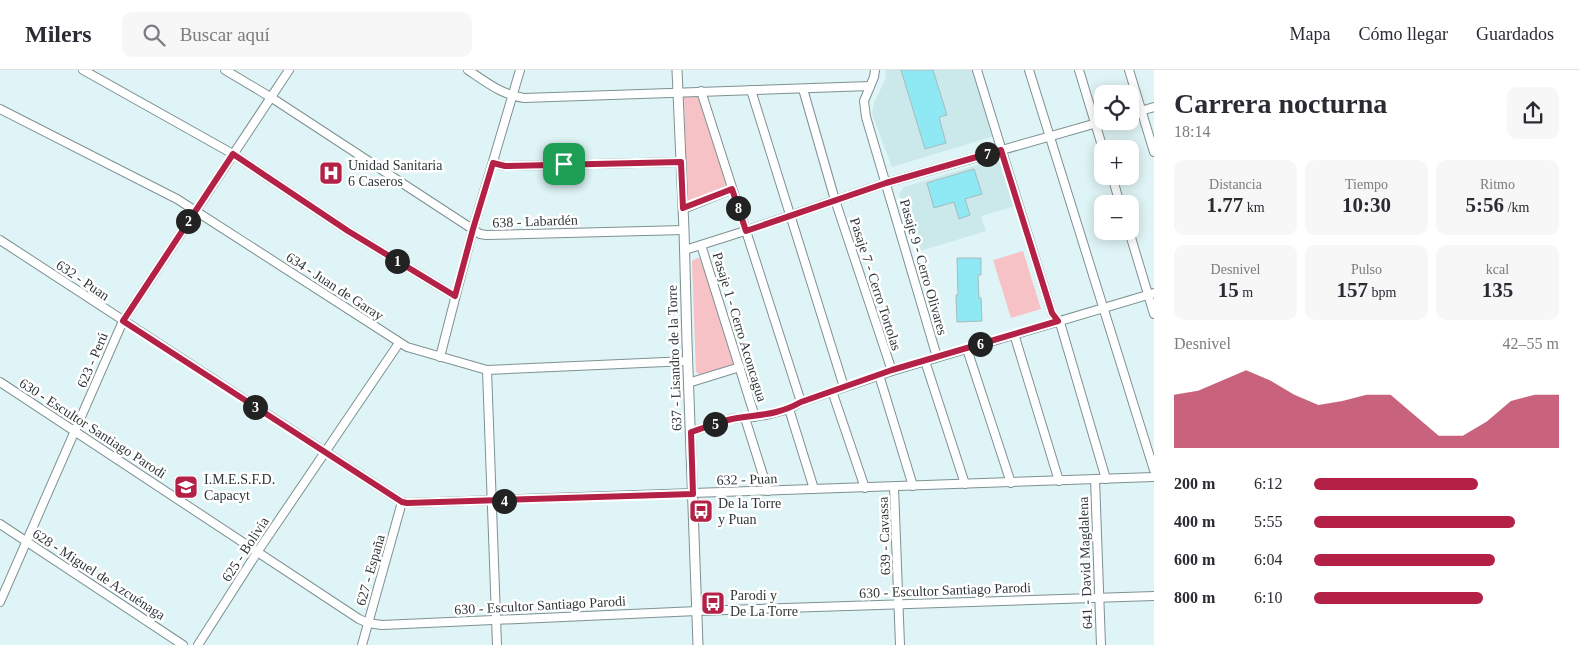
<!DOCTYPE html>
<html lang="es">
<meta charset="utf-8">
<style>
body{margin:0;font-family:"Times New Roman",serif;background:#f7f7f7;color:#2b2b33;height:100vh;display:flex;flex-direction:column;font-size:19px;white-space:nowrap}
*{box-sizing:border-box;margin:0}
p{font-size:16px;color:#7c7c81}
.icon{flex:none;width:28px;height:28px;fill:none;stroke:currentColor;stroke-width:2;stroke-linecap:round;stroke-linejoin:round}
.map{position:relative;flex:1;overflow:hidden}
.details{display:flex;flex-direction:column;background:#fff;width:425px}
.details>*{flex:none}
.controls{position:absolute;left:1094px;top:15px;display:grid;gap:10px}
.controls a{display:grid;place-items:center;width:45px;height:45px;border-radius:10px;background:#fff;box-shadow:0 2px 12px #0003;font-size:25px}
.pin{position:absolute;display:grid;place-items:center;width:42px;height:42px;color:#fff;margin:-21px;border-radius:10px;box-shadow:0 2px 8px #0006}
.km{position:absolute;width:25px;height:25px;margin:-12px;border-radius:50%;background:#222;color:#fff;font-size:14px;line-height:25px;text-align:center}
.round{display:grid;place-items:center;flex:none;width:52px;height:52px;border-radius:10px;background:#f7f7f7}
.overview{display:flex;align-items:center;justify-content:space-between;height:85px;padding:0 20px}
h1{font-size:28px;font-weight:600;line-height:38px}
.stats{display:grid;grid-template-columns:repeat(3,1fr);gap:8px;height:85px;padding:5px 20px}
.stats div{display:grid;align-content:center;border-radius:10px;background:#f7f7f7;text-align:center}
.stats b{font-size:21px;font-weight:600}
.stats small{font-size:14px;font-weight:400}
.stats p{font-size:14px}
.chart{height:140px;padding:10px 20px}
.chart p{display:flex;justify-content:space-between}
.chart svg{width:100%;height:90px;margin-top:5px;fill:#b32147;opacity:.7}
ul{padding:0 20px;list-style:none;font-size:16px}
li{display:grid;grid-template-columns:80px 60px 1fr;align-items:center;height:38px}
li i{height:12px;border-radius:6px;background:#b32147}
header{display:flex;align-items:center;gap:30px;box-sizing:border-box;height:70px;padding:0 25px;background:#fff;border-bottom:1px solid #e1e1e2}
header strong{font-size:24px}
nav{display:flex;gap:28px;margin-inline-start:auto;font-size:18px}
.search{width:350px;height:45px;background:#f7f7f7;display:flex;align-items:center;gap:12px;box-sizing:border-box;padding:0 18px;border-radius:10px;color:#7c7c81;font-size:19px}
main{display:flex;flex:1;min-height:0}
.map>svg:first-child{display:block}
.built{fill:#cbe8eb}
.green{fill:#f7c2c6}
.building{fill:#8ee9f4;stroke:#a7babd}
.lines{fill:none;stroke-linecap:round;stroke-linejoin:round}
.minor-casing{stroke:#7e9193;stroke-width:10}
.tertiary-casing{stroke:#7e9193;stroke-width:11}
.minor{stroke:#fff;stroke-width:8}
.tertiary{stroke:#fff;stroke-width:9}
.route-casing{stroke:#fff;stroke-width:10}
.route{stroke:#b32147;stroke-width:6}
.labels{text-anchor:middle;stroke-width:5;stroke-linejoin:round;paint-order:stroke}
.poi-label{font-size:14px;fill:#2f3738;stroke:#fff;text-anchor:start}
.street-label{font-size:14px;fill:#2f3738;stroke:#fff}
</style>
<header>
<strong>Milers</strong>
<div class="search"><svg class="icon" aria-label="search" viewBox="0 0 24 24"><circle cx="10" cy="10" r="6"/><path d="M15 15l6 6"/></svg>Buscar aquí</div>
<nav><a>Mapa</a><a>Cómo llegar</a><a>Guardados</a></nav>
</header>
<main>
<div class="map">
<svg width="1154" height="575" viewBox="0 0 1154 575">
<rect width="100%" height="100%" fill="#dff4f6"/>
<g class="built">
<path d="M885 0H974L994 66 892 97 872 44 874 33 886 8Z"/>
<path d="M994 90 1002 93 1015 136 981 146 986 161 917 182 899 124 904 117Z"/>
</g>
<g class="green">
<path d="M684 26H700L728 118 687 134Z"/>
<path d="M1023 181 1041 239 1011 248 993 190Z"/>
<path d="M697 188 701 189 735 294 700 305 696 302 692 191Z"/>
</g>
<g class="building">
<path d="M901 0H933L947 45 939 47 946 73 925 79Z"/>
<path d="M974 99 982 124 965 129 970 145 959 149 954 132 934 138 927 113Z"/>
<path d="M957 188H981V205H978L979 228H981L982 251 957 252 956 225H958Z"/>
</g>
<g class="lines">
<g class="minor-casing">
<g id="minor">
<path d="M83 0 233 84 348 161 455 226"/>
<path d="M225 0 272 28 480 164 486 165 684 160"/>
<path d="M468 0C486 12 502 25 524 28L870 16"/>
<path d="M875 0 874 7 864 31 866 47 937 287"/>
<path d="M977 0 1052 243 1061 256 1106 409"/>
<path d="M1029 0 1154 400"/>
<path d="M1079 0 1103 79"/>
<path d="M1129 0 1154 82"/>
<path d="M803 19 835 130 892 301"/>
<path d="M751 20 844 317"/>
<path d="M701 21 801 332"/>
<path d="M0 39 177 129 407 277 487 300 688 291"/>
<path d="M1130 44 1154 37"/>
<path d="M493 93 505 96 681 92"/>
<path d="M1112 106 1120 134"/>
<path d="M683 139 732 119"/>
<path d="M1129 161 1154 244"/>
<path d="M0 170 402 432 407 433 1154 407"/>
<path d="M701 175 755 347"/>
<path d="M685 180 745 161 886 113 1104 51"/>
<path d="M1014 264 1059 411"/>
<path d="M967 279 1011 413"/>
<path d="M440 287 473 159 520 0"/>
<path d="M925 291 965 414"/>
<path d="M487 300 497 575"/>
<path d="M879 305 913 416"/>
<path d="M0 312 359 549 368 553 382 555 697 541 1154 526"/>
<path d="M688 313 740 297"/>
<path d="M832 321 865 418"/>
<path d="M789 339 814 419"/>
<path d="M745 348 768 421"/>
<path d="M691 362 730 349 766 345 789 339 801 332 892 301 1154 223"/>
<path d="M1095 409 1101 575"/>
<path d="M894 417 900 575"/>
<path d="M0 454 183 575"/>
<path d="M0 532 123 251 289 0"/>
<path d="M198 575 258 481 399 273"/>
<path d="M362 575 402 432"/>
</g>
</g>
<g class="tertiary-casing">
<path id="tertiary" d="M677 0 684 160 687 272 698 575"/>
</g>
<use href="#minor" class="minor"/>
<use href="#tertiary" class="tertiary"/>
</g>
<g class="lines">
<g class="route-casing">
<path id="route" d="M1001 80 1052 243 1058 251 892 300 801 332C776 346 759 344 732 349 718 352 704 358 691 362L693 424 407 433 402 432 123 251 233 84 348 161 455 226 473 159 493 93 505 96 681 92 683 138 732 119 746 161 886 113Z"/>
</g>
<use href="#route" class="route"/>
</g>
<defs>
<g id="hospital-square" transform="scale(1.25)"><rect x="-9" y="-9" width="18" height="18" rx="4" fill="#b32147" stroke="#fff"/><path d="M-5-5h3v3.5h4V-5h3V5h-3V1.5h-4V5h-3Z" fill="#fff"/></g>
<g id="school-square" transform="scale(1.25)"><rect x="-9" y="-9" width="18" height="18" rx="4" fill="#b32147" stroke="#fff"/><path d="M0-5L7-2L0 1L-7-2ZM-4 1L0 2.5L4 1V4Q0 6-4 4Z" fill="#fff"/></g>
<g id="bus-square" transform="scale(1.25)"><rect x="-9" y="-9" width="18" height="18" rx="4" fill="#b32147" stroke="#fff"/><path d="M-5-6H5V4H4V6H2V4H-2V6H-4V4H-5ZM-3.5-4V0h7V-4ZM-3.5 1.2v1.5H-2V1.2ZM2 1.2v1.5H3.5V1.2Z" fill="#fff"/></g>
</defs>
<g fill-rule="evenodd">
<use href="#hospital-square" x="331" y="103"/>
<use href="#school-square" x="186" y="417"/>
<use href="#bus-square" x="701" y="441"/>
<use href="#bus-square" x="713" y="533"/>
</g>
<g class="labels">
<g class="poi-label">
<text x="348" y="100">Unidad Sanitaria<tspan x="348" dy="16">6 Caseros</tspan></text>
<text x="204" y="414">I.M.E.S.F.D.<tspan x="204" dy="16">Capacyt</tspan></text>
<text x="718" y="438">De la Torre<tspan x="718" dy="16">y Puan</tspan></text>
<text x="730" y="530">Parodi y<tspan x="730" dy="16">De La Torre</tspan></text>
</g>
<g class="street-label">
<text transform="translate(535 151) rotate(-2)" y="5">638 - Labardén</text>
<text transform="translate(924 197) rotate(74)" y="5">Pasaje 9 - Cerro Olivares</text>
<text transform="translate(83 210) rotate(34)" y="5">632 - Puan</text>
<text transform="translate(876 214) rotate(72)" y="5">Pasaje 7 - Cerro Tortolas</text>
<text transform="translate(335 216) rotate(33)" y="5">634 - Juan de Garay</text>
<text transform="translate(740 257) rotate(73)" y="5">Pasaje 1 - Cerro Aconcagua</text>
<text transform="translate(674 288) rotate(-92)" y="5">637 - Lisandro de la Torre</text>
<text transform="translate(92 290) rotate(-67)" y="5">623 - Perú</text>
<text transform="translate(93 358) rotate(33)" y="5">630 - Escultor Santiago Parodi</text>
<text transform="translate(747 409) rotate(-2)" y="5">632 - Puan</text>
<text transform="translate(884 466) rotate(-92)" y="5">639 - Cavassa</text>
<text transform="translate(245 479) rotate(-57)" y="5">625 - Bolivia</text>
<text transform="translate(1085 493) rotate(-92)" y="5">641 - David Magdalena</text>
<text transform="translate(370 500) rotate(-74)" y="5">627 - España</text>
<text transform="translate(99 504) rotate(33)" y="5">628 - Miguel de Azcuénaga</text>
<text transform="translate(945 520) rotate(-2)" y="5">630 - Escultor Santiago Parodi</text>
<text transform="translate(540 535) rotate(-3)" y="5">630 - Escultor Santiago Parodi</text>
</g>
</g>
</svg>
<div class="controls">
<a><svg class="icon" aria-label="locate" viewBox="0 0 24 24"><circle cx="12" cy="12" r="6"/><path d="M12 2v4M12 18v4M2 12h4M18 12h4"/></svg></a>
<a>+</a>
<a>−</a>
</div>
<div class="pin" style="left:564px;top:94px;background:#1e9e55"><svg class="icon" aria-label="arrive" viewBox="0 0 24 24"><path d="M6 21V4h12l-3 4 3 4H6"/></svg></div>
<b class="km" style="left:397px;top:191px">1</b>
<b class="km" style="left:188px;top:151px">2</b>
<b class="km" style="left:255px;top:337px">3</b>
<b class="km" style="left:504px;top:431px">4</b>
<b class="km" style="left:715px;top:354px">5</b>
<b class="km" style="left:980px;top:274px">6</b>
<b class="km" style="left:987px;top:84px">7</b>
<b class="km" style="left:738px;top:138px">8</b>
</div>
<section class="details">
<div class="overview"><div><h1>Carrera nocturna</h1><p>18:14</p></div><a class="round"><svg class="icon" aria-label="share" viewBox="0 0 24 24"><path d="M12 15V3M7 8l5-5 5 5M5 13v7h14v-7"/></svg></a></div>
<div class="stats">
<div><p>Distancia</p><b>1.77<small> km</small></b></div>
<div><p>Tiempo</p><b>10:30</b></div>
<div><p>Ritmo</p><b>5:56<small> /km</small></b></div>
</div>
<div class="stats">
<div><p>Desnivel</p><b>15<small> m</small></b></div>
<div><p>Pulso</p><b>157<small> bpm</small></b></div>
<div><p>kcal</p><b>135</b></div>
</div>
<div class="chart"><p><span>Desnivel</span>42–55 m</p>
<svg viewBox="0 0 160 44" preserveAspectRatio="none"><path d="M0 44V18L10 16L20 11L30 6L40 11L50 18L60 23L70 21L80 18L90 18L100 28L110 38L120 38L130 31L140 21L150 18L160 18V44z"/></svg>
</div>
<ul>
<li><b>200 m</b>6:12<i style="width:67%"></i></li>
<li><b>400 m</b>5:55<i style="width:82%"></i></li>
<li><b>600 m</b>6:04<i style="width:74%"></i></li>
<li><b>800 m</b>6:10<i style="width:69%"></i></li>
</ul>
</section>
</main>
